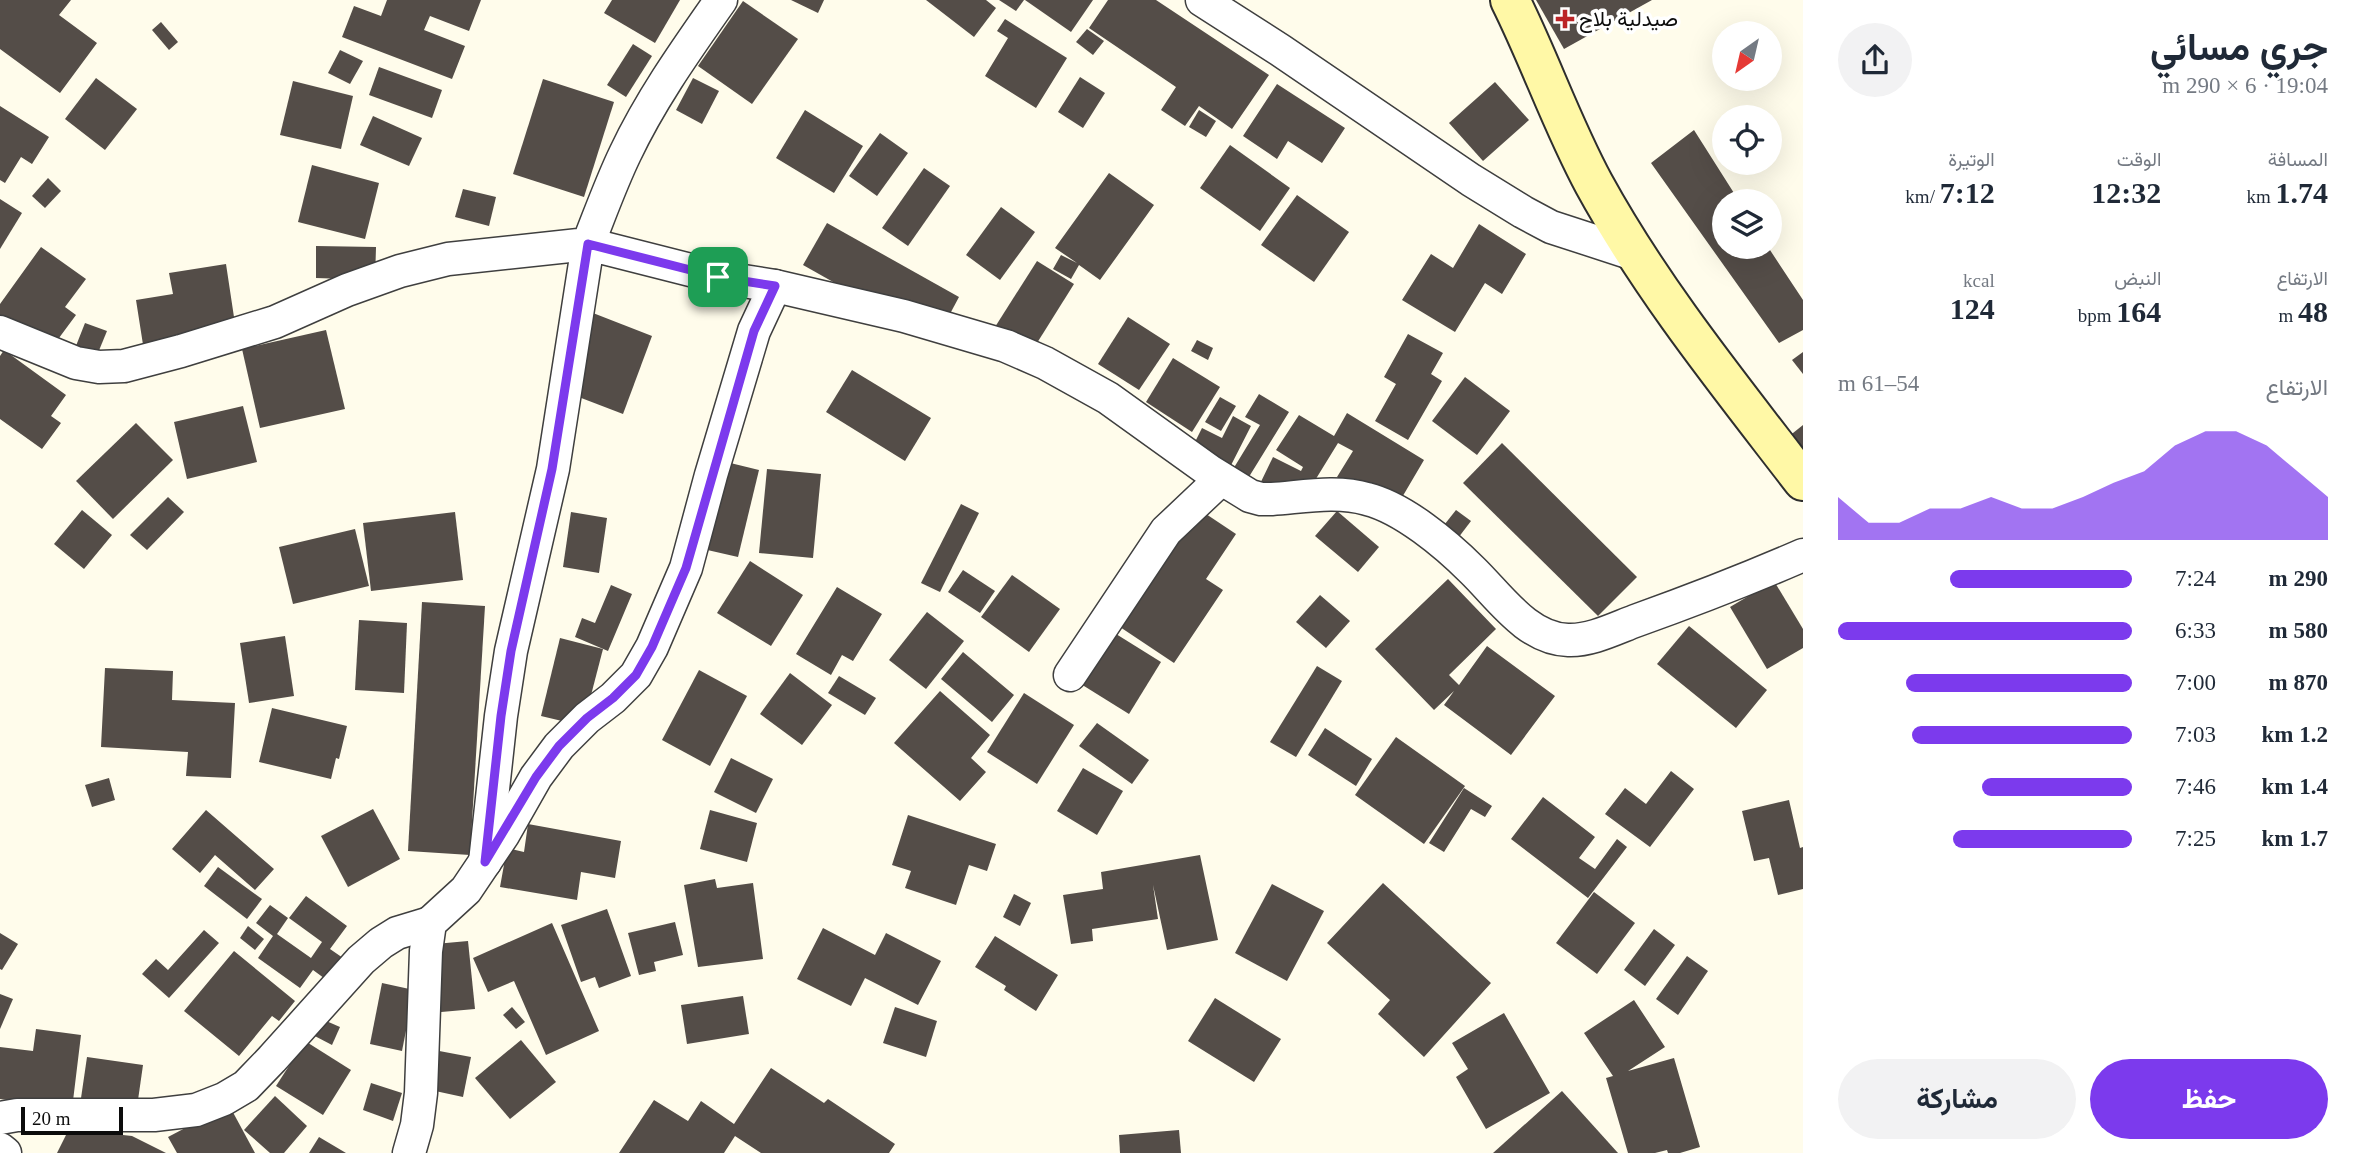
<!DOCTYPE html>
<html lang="ar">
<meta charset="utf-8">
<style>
body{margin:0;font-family:"Times New Roman",Vazirmatn,serif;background:#f2f2f3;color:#1f2937;direction:rtl;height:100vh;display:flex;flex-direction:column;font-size:26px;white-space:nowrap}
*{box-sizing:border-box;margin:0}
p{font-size:23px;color:#747a83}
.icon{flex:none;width:38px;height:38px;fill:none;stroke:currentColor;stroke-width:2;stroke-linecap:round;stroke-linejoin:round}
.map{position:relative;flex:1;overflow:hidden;direction:ltr}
.panel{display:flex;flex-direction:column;background:#fff;width:560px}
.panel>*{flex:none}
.needle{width:46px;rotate:214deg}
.controls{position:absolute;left:1712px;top:21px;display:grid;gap:14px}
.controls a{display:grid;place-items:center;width:70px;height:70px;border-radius:50%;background:#fff;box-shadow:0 7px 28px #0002;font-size:35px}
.scale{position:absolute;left:21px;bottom:18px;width:102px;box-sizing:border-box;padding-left:7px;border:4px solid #0c0c0c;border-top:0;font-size:19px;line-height:24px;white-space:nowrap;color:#0c0c0c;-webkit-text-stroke:5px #fff;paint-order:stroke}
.pin{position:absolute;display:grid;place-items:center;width:60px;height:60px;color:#fff;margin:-30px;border-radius:14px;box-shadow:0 4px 10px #0006}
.round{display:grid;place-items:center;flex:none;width:74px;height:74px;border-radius:37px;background:#f2f2f3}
.head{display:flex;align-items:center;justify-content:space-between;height:119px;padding:0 35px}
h1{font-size:38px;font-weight:700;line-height:52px}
.metrics{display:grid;grid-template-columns:repeat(3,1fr);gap:10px;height:119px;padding:7px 35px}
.metrics div{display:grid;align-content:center}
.metrics b{font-size:30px;font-weight:700}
.metrics small{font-size:19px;font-weight:400}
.metrics p{font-size:19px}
.chart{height:196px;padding:14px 35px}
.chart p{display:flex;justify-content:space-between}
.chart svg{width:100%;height:126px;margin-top:7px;fill:#7c3aed;opacity:.7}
.cta{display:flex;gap:14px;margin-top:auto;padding:14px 35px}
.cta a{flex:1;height:80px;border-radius:42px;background:#7c3aed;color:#fff;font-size:28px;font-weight:700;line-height:80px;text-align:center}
.cta a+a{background:#f2f2f3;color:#1f2937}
ul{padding:0 35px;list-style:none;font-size:23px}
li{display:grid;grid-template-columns:112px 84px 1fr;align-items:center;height:52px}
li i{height:18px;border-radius:9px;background:#7c3aed}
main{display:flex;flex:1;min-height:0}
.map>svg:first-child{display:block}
.building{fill:#544d48}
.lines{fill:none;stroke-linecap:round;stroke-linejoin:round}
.street-casing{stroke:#3f3f3f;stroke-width:35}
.secondary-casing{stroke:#2e2e2e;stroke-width:42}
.street{stroke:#fff;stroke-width:32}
.secondary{stroke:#fff8a6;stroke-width:38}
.route-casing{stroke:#fff;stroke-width:14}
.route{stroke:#7c3aed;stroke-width:9}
.poi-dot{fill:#bb2427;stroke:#fff;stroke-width:2.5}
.labels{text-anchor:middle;stroke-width:7;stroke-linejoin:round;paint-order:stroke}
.poi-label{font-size:21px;fill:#0c0c0c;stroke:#fff;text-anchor:start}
</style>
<main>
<section class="panel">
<div class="head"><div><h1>جري مسائي</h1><p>19:04 · 6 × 290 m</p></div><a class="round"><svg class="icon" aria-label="share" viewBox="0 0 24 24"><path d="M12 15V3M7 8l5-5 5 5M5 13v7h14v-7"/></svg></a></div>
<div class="metrics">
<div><p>المسافة</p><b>1.74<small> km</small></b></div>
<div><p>الوقت</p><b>12:32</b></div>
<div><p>الوتيرة</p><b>7:12<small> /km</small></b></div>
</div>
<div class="metrics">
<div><p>الارتفاع</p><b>48<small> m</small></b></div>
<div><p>النبض</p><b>164<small> bpm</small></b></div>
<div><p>kcal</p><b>124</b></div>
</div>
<div class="chart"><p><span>الارتفاع</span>54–61 m</p>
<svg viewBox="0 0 160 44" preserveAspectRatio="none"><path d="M0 44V29L10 38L20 38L30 33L40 33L50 29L60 33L70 33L80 29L90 24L100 20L110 11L120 6L130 6L140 11L150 20L160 29V44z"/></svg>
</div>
<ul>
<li><b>290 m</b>7:24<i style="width:62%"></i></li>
<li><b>580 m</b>6:33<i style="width:100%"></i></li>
<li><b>870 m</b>7:00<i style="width:77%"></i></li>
<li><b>1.2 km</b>7:03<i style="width:75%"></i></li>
<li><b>1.4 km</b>7:46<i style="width:51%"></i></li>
<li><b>1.7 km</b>7:25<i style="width:61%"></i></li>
</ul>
<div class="cta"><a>حفظ</a><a>مشاركة</a></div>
</section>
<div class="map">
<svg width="1803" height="1153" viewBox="0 0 1803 1153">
<rect width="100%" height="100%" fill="#fffceb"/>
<g class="building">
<path d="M0 0H71L59 15 97 43 60 93 0 49Z"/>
<path d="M387 0H481L469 31 430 16 424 30 465 46 452 79 342 37 354 6 381 16Z"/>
<path d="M612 0H680L655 43 604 13Z"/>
<path d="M791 0H824L818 13Z"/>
<path d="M926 0H986L996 8 974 37Z"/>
<path d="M999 0H1024L1016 11Z"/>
<path d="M1025 0H1093L1071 32Z"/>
<path d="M1108 0H1156L1269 75 1232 129 1199 106 1185 126 1161 110 1176 87 1089 28Z"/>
<path d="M1536 0H1652L1564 49Z"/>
<path d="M743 1 798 39 752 104 698 66Z"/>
<path d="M1005 19 1067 58 1036 108 985 76 1008 38 997 31Z"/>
<path d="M161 22 178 42 169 50 152 30Z"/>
<path d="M1087 29 1104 41 1093 55 1076 42Z"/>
<path d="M633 44 652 56 626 97 607 85Z"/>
<path d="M340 50 363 61 350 84 328 73Z"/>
<path d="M379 67 442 90 432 118 369 95Z"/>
<path d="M1080 77 1105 93 1083 128 1058 112Z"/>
<path d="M96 78 137 109 105 150 65 119Z"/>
<path d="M693 78 719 91 702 124 676 110Z"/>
<path d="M543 79 614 102 584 197 513 174Z"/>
<path d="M293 81 353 96 341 149 280 135Z"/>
<path d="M1495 82 1529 120 1483 161 1449 123Z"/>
<path d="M1277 84 1345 128 1322 163 1288 141 1277 159 1243 136Z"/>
<path d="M0 106 49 137 32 164 21 157 5 183 0 180Z"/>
<path d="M805 110 863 146 834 193 776 158Z"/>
<path d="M1199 110 1216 121 1206 137 1189 127Z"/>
<path d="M373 116 422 138 409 166 360 145Z"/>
<path d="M1694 130 1739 201H1724V247H1768L1803 300V330L1779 343 1651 163Z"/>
<path d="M880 133 908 153 877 196 849 176Z"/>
<path d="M1230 145 1290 188 1260 231 1200 188Z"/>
<path d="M312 165 379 183 365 239 298 222Z"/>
<path d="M924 168 950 186 908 246 882 228Z"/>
<path d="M1109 173 1154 205 1100 280 1079 265 1071 279 1053 269 1061 255 1077 263 1055 248Z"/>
<path d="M48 178 61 191 45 208 32 196Z"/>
<path d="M463 189 496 197 489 226 455 217Z"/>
<path d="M1297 195 1349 232 1314 282 1261 245Z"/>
<path d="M0 199 22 213 0 249Z"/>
<path d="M1001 207 1035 232 1000 280 966 255Z"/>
<path d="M827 223 959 297 936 340 803 265Z"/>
<path d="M1479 224 1526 254 1502 294 1485 283 1455 332 1402 300 1431 254 1453 268Z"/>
<path d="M316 246 376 247 375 280 316 278Z"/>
<path d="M41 247 86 279 65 307 76 315 56 342 38 330 29 343 0 323V304Z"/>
<path d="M1037 261 1074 284 1032 351 995 327Z"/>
<path d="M226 264 237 337 144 351 136 300 173 294 169 273Z"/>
<path d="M593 313 652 336 623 414 563 391Z"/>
<path d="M1128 317 1170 344 1139 390 1098 364Z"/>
<path d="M85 323 107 331 93 365 72 356Z"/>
<path d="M326 330 345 409 260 428 242 349Z"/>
<path d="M1408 334 1443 353 1431 374 1442 381 1408 440 1375 421 1396 384 1384 377Z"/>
<path d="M1197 340 1213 348 1208 360 1191 351Z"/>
<path d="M4 350 66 395 51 416 61 423 42 449 0 419V356Z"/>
<path d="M1803 352V374L1792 360Z"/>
<path d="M1173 358 1220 387 1192 432 1146 402Z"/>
<path d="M852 370 931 418 905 461 826 412Z"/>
<path d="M1465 377 1510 411 1477 455 1432 421Z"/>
<path d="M1259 394 1289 412 1239 493 1224 484 1260 425 1245 417Z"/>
<path d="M1220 397 1236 406 1221 431 1205 422Z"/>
<path d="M243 406 257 462 187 479 174 422Z"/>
<path d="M1347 413 1424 460 1394 511 1337 477 1353 451 1338 443 1306 495 1257 490 1273 457 1301 471 1303 467 1276 450 1299 415 1334 436Z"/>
<path d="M1233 416 1251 426 1225 477 1191 450 1202 428 1222 438Z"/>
<path d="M136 423 173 460 113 519 76 481Z"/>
<path d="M1803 425V464L1783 441Z"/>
<path d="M1502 443 1637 577 1598 616 1463 483Z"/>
<path d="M714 459 759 470 738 557 703 549Z"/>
<path d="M767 469 821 474 813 558 759 553Z"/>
<path d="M168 497 184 512 147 550 130 535Z"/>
<path d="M961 504 979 513 940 592 921 583Z"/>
<path d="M1194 506 1236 534 1206 579 1223 590 1174 663 1117 625Z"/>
<path d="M82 510 112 535 84 569 54 544Z"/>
<path d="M1456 510 1471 521 1452 546 1437 534Z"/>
<path d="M1337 511 1379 547 1358 572 1315 536Z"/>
<path d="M455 512 463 580 371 591 363 523Z"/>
<path d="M571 512 607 518 599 573 563 567Z"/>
<path d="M355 529 369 586 293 604 279 547Z"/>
<path d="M750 561 803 595 771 646 717 613Z"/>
<path d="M963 570 995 591 980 613 948 592Z"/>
<path d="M1012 575 1060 609 1029 652 981 617Z"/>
<path d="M1448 579 1496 629 1449 675 1459 685 1487 646 1555 696 1511 755 1444 705 1454 691 1434 710 1375 649Z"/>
<path d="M1774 581 1803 629V648L1767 669 1730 607Z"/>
<path d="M611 585 632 594 608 651 575 637 582 618 595 623Z"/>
<path d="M837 587 882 614 853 661 842 655 831 675 796 654Z"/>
<path d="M1320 595 1350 621 1326 648 1296 622Z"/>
<path d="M422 602 485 606 470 855 408 851Z"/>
<path d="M927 612 964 641 926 689 889 660Z"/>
<path d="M359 620 407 623 404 693 355 690Z"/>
<path d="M1689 626 1767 690 1736 728 1657 664Z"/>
<path d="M1108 629 1161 662 1129 714 1076 681Z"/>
<path d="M285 636 294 696 249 703 240 643Z"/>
<path d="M560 638 603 649 583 726 541 716Z"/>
<path d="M963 652 1014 695 992 722 941 679Z"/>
<path d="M1317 666 1342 681 1296 757 1270 742Z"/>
<path d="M105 668 173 671 172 700 235 703 231 778 186 776 188 752 101 747Z"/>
<path d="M699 670 747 696 710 766 662 740Z"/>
<path d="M790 673 832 705 802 745 760 714Z"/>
<path d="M839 676 876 698 865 715 828 693Z"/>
<path d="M940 691 990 735 971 758 986 772 960 801 894 743Z"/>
<path d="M1024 693 1074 725 1037 784 987 752Z"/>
<path d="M272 708 347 726 339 759 336 758 331 779 259 762Z"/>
<path d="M1097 723 1149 760 1132 784 1079 746Z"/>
<path d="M1325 728 1372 759 1356 786 1308 755Z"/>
<path d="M1396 737 1465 786 1424 844 1355 795Z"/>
<path d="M731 758 773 779 756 813 714 792Z"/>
<path d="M1083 768 1123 791 1097 835 1057 811Z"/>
<path d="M1671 771 1694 789 1650 847 1605 814 1625 788 1646 804Z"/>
<path d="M109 778 115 800 92 807 85 785Z"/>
<path d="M1464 788 1492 806 1485 817 1471 809 1444 852 1429 843Z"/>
<path d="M1543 797 1595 837 1579 858 1595 869 1617 839 1627 847 1588 898 1511 839Z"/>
<path d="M1789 800 1800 848 1803 847V889L1778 895 1769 858 1754 861 1742 811Z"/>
<path d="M373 809 400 859 348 887 321 836Z"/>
<path d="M206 810 274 869 255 890 215 855 200 873 172 849Z"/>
<path d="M710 810 757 823 747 862 700 849Z"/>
<path d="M908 815 996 844 987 871 969 865 956 905 905 888 911 871 892 865Z"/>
<path d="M528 824 621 841 615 878 581 872 577 900 500 887 507 848 524 852Z"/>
<path d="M1200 855 1218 940 1167 950 1153 885 1158 919 1092 929 1093 941 1071 944 1063 895 1103 889 1101 872Z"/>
<path d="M218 867 262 899 247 919 204 886Z"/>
<path d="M715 879 717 888 753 883 763 959 698 967 684 885Z"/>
<path d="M1383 883 1491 983 1424 1057 1378 1014 1390 1000 1327 943Z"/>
<path d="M1272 884 1324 911 1287 981 1235 953Z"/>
<path d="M1594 892 1635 923 1597 974 1556 943Z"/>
<path d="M1014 894 1031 903 1020 926 1003 917Z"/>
<path d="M306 896 347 926 330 949 343 958 328 981 313 970 300 988 258 958 273 936 256 923 270 905 288 918 277 934 311 958 322 942 289 918Z"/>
<path d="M607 909 631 976 599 988 595 977 581 982 561 925Z"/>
<path d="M675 922 683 955 654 962 656 971 639 975 628 933Z"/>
<path d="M552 923 599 1031 546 1055 514 981 488 992 473 958Z"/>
<path d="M248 926 264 939 255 950 240 938Z"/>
<path d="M823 928 875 955 886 933 941 961 918 1005 865 978 851 1006 797 979Z"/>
<path d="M1654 929 1675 945 1645 986 1624 970Z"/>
<path d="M204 930 219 943 169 998 142 974 156 959 168 970Z"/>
<path d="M0 933 18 944 2 970 0 969Z"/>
<path d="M995 936 1058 975 1036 1011 1004 990 1006 986 975 967Z"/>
<path d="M468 941 475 1009 430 1013 424 945Z"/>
<path d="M234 951 295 1001 279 1021 272 1016 239 1056 184 1011Z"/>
<path d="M1687 956 1708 971 1678 1015 1656 999Z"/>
<path d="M382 983 414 990 402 1051 370 1044Z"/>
<path d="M0 994 13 999 0 1029Z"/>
<path d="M743 996 749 1034 687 1044 681 1005Z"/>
<path d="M1215 998 1281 1039 1254 1082 1188 1041Z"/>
<path d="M1634 1000 1665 1047 1628 1071 1674 1058 1700 1147 1680 1153H1668L1667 1150 1655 1153H1628L1606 1078 1613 1076 1584 1033Z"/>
<path d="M512 1007 525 1022 516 1029 503 1015Z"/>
<path d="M895 1007 937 1021 926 1057 883 1043Z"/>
<path d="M1504 1013 1550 1093 1486 1129 1456 1077 1468 1069 1452 1043Z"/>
<path d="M317 1017 340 1027 332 1045 309 1033Z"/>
<path d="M36 1029 81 1035 72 1109 0 1099V1047L33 1051Z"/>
<path d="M521 1040 556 1082 510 1119 475 1078Z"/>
<path d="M305 1041 351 1070 323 1115 276 1086Z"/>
<path d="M434 1050 471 1057 463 1097 426 1089Z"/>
<path d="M87 1057 143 1065 136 1114 80 1105Z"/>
<path d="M771 1068 824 1103 828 1099 895 1144 889 1153H761L735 1136 724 1153H619L654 1100 688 1121 701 1101 734 1124Z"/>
<path d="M371 1083 402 1093 393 1121 363 1110Z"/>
<path d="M1562 1091 1618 1153H1493Z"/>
<path d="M275 1096 307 1126 284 1153H270L244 1130Z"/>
<path d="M229 1105 255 1153H177L168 1137Z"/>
<path d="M69 1129 132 1136 166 1153H57Z"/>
<path d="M1179 1130 1181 1153H1120L1119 1135Z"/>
<path d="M319 1137 346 1153H309Z"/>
</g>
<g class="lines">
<g class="street-casing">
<g id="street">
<path d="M1202 0 1280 50 1471 180 1523 212 1551 227 1637 255"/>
<path d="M0 332 76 363 99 367 124 366 181 351 275 322 347 290 400 271 448 259 588 244C600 214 611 183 625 154 651 99 686 50 721 0"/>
<path d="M1070 675 1166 531 1221 479"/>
<path d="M485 862 501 716 511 651 553 469 588 244 718 277 775 286 904 316 1006 346 1045 363 1108 398 1211 472 1250 496 1261 499H1272C1302 497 1337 490 1367 499 1403 508 1446 544 1472 570 1499 596 1527 639 1568 640 1590 641 1614 629 1635 621 1691 601 1748 579 1803 555"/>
<path d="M0 1118 17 1115H154L196 1110 224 1099 246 1086 272 1059 361 960 381 943 397 933 430 923"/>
<path d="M0 1149 5 1153"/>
<path d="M409 1153 417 1125 421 1093 426 951 430 923 466 890 503 835 536 777 559 746 587 718 613 698 636 675 652 647 686 568 711 475 754 331 775 286"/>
</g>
</g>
<g class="secondary-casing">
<path id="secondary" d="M1510 0C1540 60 1562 125 1594 184 1652 290 1730 386 1803 481"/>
</g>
<use href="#street" class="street"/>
<use href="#secondary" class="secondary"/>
</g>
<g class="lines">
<g class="route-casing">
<path id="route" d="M588 244 718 277 775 286 754 331 686 568 652 647 636 675 613 698 587 718 559 746 536 777 485 862 501 716 511 651 552 469Z"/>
</g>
<use href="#route" class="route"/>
</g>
<path class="poi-dot" d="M1561.5 8.5h7v7h7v7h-7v7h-7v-7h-7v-7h7z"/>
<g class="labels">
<g class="poi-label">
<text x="1579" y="26">صيدلية بلاح</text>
</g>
</g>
</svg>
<div class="controls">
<a><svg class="needle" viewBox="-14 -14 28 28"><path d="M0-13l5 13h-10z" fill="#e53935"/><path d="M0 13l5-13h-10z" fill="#747a83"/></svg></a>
<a><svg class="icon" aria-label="locate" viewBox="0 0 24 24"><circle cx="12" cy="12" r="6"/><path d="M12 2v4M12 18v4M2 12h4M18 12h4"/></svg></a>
<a><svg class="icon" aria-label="layers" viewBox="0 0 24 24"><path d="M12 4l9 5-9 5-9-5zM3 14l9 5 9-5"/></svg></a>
</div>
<div class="scale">20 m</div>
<div class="pin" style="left:718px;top:277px;background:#1e9e55"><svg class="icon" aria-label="arrive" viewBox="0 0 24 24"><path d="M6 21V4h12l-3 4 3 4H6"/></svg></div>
</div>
</main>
